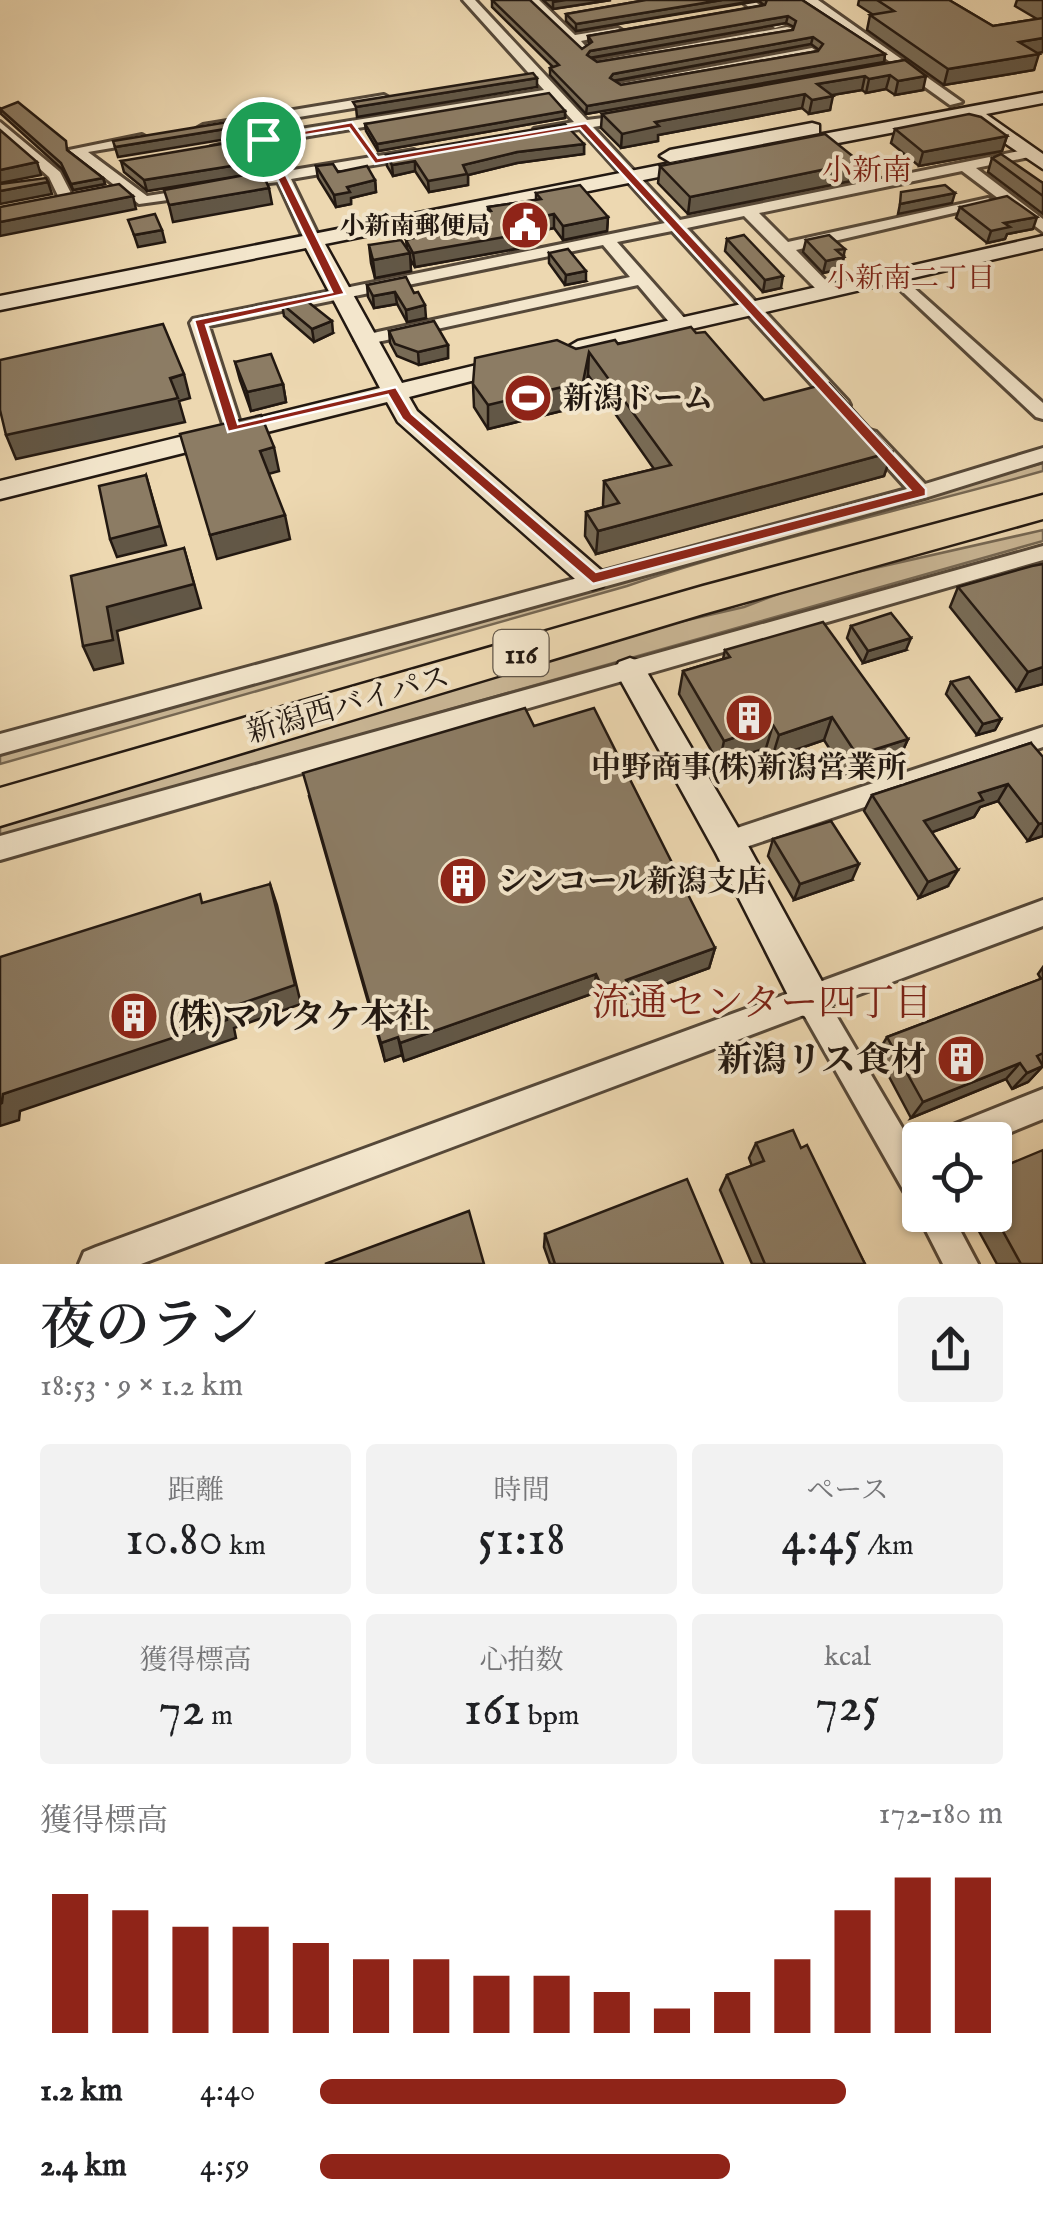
<!DOCTYPE html>
<html lang="ja">
<meta charset="utf-8">
<style>
body{margin:0;font-family:"IM FELL English","Noto Serif JP",serif;background:#f2f2f2;color:#202124;height:100vh;display:flex;flex-direction:column;font-size:38px;white-space:nowrap}
*{box-sizing:border-box;margin:0}
p{font-size:32px;color:#757577}
.icon{flex:none;width:55px;height:55px;fill:none;stroke:currentColor;stroke-width:2;stroke-linecap:round;stroke-linejoin:round}
.map{position:relative;height:1264px;overflow:hidden}
.details{display:flex;flex-direction:column;background:#fff;flex:1}
.details>*{flex:none}
.fabs{position:absolute;left:902px;top:1122px;display:grid;gap:20px}
.fabs a{display:grid;place-items:center;width:110px;height:110px;border-radius:10px;background:#fff;box-shadow:0 2px 8px #0004;font-size:50px}
.pin{position:absolute;display:grid;place-items:center;width:85px;height:85px;color:#fff;margin:-42px;border:5px solid #fff;border-radius:50%;box-shadow:0 2px 10px #0007}
.round{display:grid;place-items:center;flex:none;width:105px;height:105px;border-radius:10px;background:#f2f2f2}
.headline{display:flex;align-items:center;justify-content:space-between;height:170px;padding:0 40px}
h1{font-size:55px;font-weight:600;line-height:75px}
.stats{display:grid;grid-template-columns:repeat(3,1fr);gap:15px;height:170px;padding:10px 40px}
.stats div{display:grid;align-content:center;border-radius:10px;background:#f2f2f2;text-align:center}
.stats b{font-size:50px;font-weight:600}
.stats small{font-size:28px;font-weight:400}
.stats p{font-size:28px}
.chart{height:280px;padding:20px 40px}
.chart p{display:flex;justify-content:space-between}
.chart svg{width:100%;height:180px;margin-top:10px;stroke:#8f2418;stroke-width:6}
ul{padding:0 40px;list-style:none;font-size:32px}
li{display:grid;grid-template-columns:160px 120px 1fr;align-items:center;height:75px}
li i{height:25px;border-radius:12px;background:#8f2418}
.map>svg:first-child{display:block}
.green{fill:#cab796;stroke:#766854;stroke-width:2.5}
.lines{fill:none;stroke-linecap:round;stroke-linejoin:round}
.street-casing{stroke:#554839;stroke-width:6}
.secondary-casing{stroke:#221811;stroke-width:5}
.highway-casing{stroke:#221811;stroke-width:5}
.street{fill:#f3e6cc;fill-rule:evenodd}
.secondary{fill:#f3e6cc;fill-rule:evenodd}
.highway{fill:#edd8b1;fill-rule:evenodd}
.wall{fill:#786b56;stroke:#221811;stroke-width:2.5;fill-rule:evenodd}
.shaded-wall{fill:#625746;stroke:#221811;stroke-width:2.5}
.building{fill:#8c7c64;stroke:#221811;stroke-width:2.5;fill-rule:evenodd}
.route{fill:#8f2418;stroke:#fff;stroke-width:2.5;fill-rule:evenodd}
.labels{text-anchor:middle;stroke-width:8;stroke-linejoin:round;paint-order:stroke}
.far-poi-label{font-size:25px;font-weight:bold;fill:#221811;stroke:#f3e6cc;text-anchor:end}
.far-neighbourhood-label{font-size:28px;fill:#7a1f14;stroke:#f3e6cc}
.shield{fill:#f3e6cc;stroke:#615649;stroke-width:2.5}
.shield-label{font-size:28px;font-weight:bold;fill:#221811}
.far-quarter-label{font-size:30px;fill:#7a1f14;stroke:#f3e6cc}
.poi-label{font-size:30px;font-weight:bold;fill:#221811;stroke:#f3e6cc;text-anchor:start}
.street-label{font-size:30px;fill:#221811;stroke:#f3e6cc}
.near-poi-label{font-size:35px;font-weight:bold;fill:#221811;stroke:#f3e6cc;text-anchor:start}
.near-neighbourhood-label{font-size:38px;fill:#7a1f14;stroke:#f3e6cc}
</style>
<div class="map">
<svg width="1043" height="1264" viewBox="0 0 1043 1264">
<rect width="100%" height="100%" fill="#edd8b1"/>
<filter id="stains"><feTurbulence type="fractalNoise" baseFrequency=".002" numOctaves="4"/><feColorMatrix values="0 0 0 0 .2 0 0 0 0 .09 0 0 0 0 .02 0 0 0 .5 -.17"/></filter>
<radialGradient id="worn" r=".72"><stop offset=".6" stop-color="#630" stop-opacity="0"/><stop offset="1" stop-color="#630" stop-opacity=".3"/></radialGradient>
<g class="green">
<path d="M1043 463V471C905 510 763 540 627 586L0 764V755Z"/>
<path d="M1043 530V541L0 837V824L670 624 744 607 804 584Z"/>
</g>
<g class="lines">
<g class="street-casing">
<g id="street">
<path d="M463 0H475L587 120 635 114V120L593 127 680 220 1029 149 1034 150V156L976 168 1043 219V232L962 171 759 213 788 242 988 198 996 203 796 250 836 291 828 296 822 295 744 216 687 228 848 401 850 405 841 411 834 409 672 231 617 242 687 321V329H675L638 285 364 345 355 340 364 335 630 277 603 245 209 326 242 429 240 433H226L190 323 193 319 665 223 580 129 534 135V129L574 122 550 96 273 142 287 171 414 150 421 154 414 158 291 179 320 239 318 242 304 239 278 182 233 187V181L274 174 260 144 218 151 211 147 257 136 255 126H265L269 134 544 90Z"/>
<path d="M526 0H539L575 35 618 28 624 32 581 41 588 49 578 52Z"/>
<path d="M740 0H753L785 25 775 28Z"/>
<path d="M804 0H818L962 102 950 105Z"/>
<path d="M787 27 791 28V34L596 66 590 62Z"/>
<path d="M812 48 818 52 816 55 620 89 613 85Z"/>
<path d="M384 95 391 99 389 102 203 133 196 129 203 125Z"/>
<path d="M0 122 60 172 74 199 71 202H61L49 177 0 133Z"/>
<path d="M142 135 149 139 147 142 88 152 147 196 192 189 197 190V196L139 204 69 150Z"/>
<path d="M895 271 1043 403V419L1036 417 889 279 887 276Z"/>
<path d="M869 430 876 432 925 484 1043 448V461L928 497 0 754V734L907 489 859 436Z"/>
<path d="M1043 546V560L0 860V836Z"/>
<path d="M1043 727V747L728 853 719 850 715 842 719 834 728 831Z"/>
<path d="M1043 900V926L830 1005 920 1158V1205L909 1200 804 1015 141 1264H79L84 1252 96 1247Z"/>
<path d="M1043 1089V1119L992 1140H938L943 1129Z"/>
<path d="M920 1210V1215H952L978 1264H943L918 1215Z"/>
</g>
</g>
<g class="secondary-casing">
<g id="secondary">
<path d="M1043 93V103L986 114 1043 154V169L968 118 791 152 782 146 791 140Z"/>
<path d="M812 123 819 125V133L670 162 660 156 670 150Z"/>
<path d="M696 158 706 164 703 168 325 244 402 383 514 356 522 358 526 363 522 368 409 397 417 411 603 572 607 579 603 586 593 589 583 586 398 422 387 402 0 499V481L380 388 306 248 0 310V296Z"/>
<path d="M1043 236V248L578 355 566 348 578 341Z"/>
<path d="M630 658 641 662 740 831 825 987 830 1000 825 1013 811 1019 797 1013 716 853 615 670 619 662Z"/>
</g>
</g>
<g class="highway-casing">
<path id="highway" d="M1043 495V519L703 614 0 826V788L703 586Z"/>
</g>
<use href="#street" class="street"/>
<use href="#secondary" class="secondary"/>
<use href="#highway" class="highway"/>
</g>
<g class="wall">
<path d="M492 0 582 49 589 45 588 36 764 5 759 1 576 31 566 21V14L646 0H802L885 54 884 62 586 114 550 75V68L553 67 492 7ZM786 23 794 27 793 30 597 62 591 58ZM811 44 819 50 818 51 621 85 614 81Z"/>
<path d="M543 0H611L553 9Z"/>
<path d="M859 0H949L993 26 1037 19 1015 6 1017 0H1043V52L1038 53 1034 70 944 85 867 30 870 15 872 14 858 5Z"/>
<path d="M905 60 923 90 895 95 886 89 866 93 862 90 832 95 830 110 809 114 802 108 658 135V141L621 148 601 128 602 114Z"/>
<path d="M0 108 68 151 103 178 105 184 73 190 62 169 1 114Z"/>
<path d="M565 111V118L378 151 366 131 365 124Z"/>
<path d="M895 129 1007 136 1002 151 919 166 891 143Z"/>
<path d="M584 144V154L517 163 468 175V185L429 192 415 171 393 176 387 166 386 155Z"/>
<path d="M992 158 1043 183V214L988 172Z"/>
<path d="M121 161 256 162 258 173 147 191 124 172Z"/>
<path d="M316 166 375 180 376 192 351 198V204L336 207 318 178Z"/>
<path d="M660 166 856 180 688 214 658 183Z"/>
<path d="M536 193 608 217 607 231 563 240 554 228 527 234V247L415 267 410 259 411 271 375 278 371 263 369 245 407 248 406 240 422 236 421 225 488 212V207L536 200Z"/>
<path d="M960 207 1033 229 1007 234 1005 239 987 243 956 218Z"/>
<path d="M727 239 781 288 763 292 725 251Z"/>
<path d="M806 240 845 249 841 269 823 273 803 252Z"/>
<path d="M549 253 586 281 565 285 549 263Z"/>
<path d="M367 285 414 293 426 318 407 322 397 304 374 308 368 297Z"/>
<path d="M282 304 333 333 314 342 284 316Z"/>
<path d="M389 331 448 345V358L419 365 397 356 390 343Z"/>
<path d="M696 333 764 400 892 452 884 476 596 554 585 536 586 512 604 507 603 505 604 481 654 469 588 375 582 406 488 429 474 407 473 384 576 349Z"/>
<path d="M235 362 283 384 286 402 251 411 240 380Z"/>
<path d="M1043 564V684L1017 691 950 607 958 587Z"/>
<path d="M851 626 906 650 863 663 847 638Z"/>
<path d="M725 650 908 739 898 761 848 778 824 740 772 758 766 748 719 764 679 694 683 671 723 659Z"/>
<path d="M951 682 1001 719 995 730 977 735 946 694Z"/>
<path d="M534 726 715 948 709 968 627 998 625 1006 602 1013 594 993 404 1061 402 1055 385 1061 309 796Z"/>
<path d="M1031 743 1043 836 1028 841 998 801 980 807 974 817 932 832 948 886 919 898 864 811 872 795Z"/>
<path d="M773 839 852 880 794 900 768 856Z"/>
<path d="M1043 967V1066L1028 1082 1012 1089 1006 1079 911 1118 877 1054 887 1037 1041 979 1038 974Z"/>
<path d="M756 1143 801 1148 865 1264H752L720 1190 727 1175 752 1166 749 1158Z"/>
<path d="M970 1215H995L1043 1264H997Z"/>
<path d="M545 1234 723 1264H550L544 1247Z"/>
</g>
<g class="shaded-wall">
<path d="M566 0H611L553 9V2Z"/>
<path d="M722 0H759L576 31V24Z"/>
<path d="M788 16 786 23 589 58 587 55 590 51Z"/>
<path d="M813 37 811 44 612 81 610 78 613 74Z"/>
<path d="M1043 38V52L1014 58 1019 42Z"/>
<path d="M885 54 884 62 586 114 587 106Z"/>
<path d="M1039 54 1034 70 944 85 948 69Z"/>
<path d="M890 75 886 89 866 93 869 79Z"/>
<path d="M865 76 862 90 815 98 817 84Z"/>
<path d="M926 76 923 90 895 95 898 81Z"/>
<path d="M537 78V87L357 117 356 107Z"/>
<path d="M805 94 802 108 658 135V141L621 148 622 134 655 122Z"/>
<path d="M833 96 830 110 809 114 812 100Z"/>
<path d="M565 111V118L378 151 377 144Z"/>
<path d="M231 128 233 138 118 157 115 147Z"/>
<path d="M1007 136 1002 151 919 166 923 152Z"/>
<path d="M584 144V154L517 163 468 175V185L429 192 428 181 463 165 517 152Z"/>
<path d="M415 161V171L393 176 392 165Z"/>
<path d="M37 162 41 175 0 183V170Z"/>
<path d="M256 162 258 173 147 191 144 180Z"/>
<path d="M860 162 856 180 688 214 690 197Z"/>
<path d="M103 178 105 184 73 190 71 184Z"/>
<path d="M375 180 376 192 351 198V204L336 207 334 195 347 187Z"/>
<path d="M48 182 52 194 0 204V191Z"/>
<path d="M269 188 272 204 173 222 169 205Z"/>
<path d="M955 193 952 203 898 214 900 204Z"/>
<path d="M133 196 136 209 0 236V222Z"/>
<path d="M554 214V228L527 234V247L415 267 413 253 518 222Z"/>
<path d="M608 217 607 231 563 240V226Z"/>
<path d="M1037 217 1033 229 1007 234 1005 239 987 243 991 231 1004 223Z"/>
<path d="M162 230 165 242 138 247 134 235Z"/>
<path d="M410 253 411 271 375 278 373 260Z"/>
<path d="M844 257 841 269 823 273 826 261Z"/>
<path d="M586 271V281L565 285 566 275Z"/>
<path d="M783 276 781 288 763 292 765 280Z"/>
<path d="M395 292 397 304 374 308 373 296Z"/>
<path d="M425 305 426 318 407 322 406 310Z"/>
<path d="M332 321 333 333 314 342 312 329Z"/>
<path d="M448 345V358L419 365 418 352Z"/>
<path d="M589 352 588 375 582 406 488 429V405Z"/>
<path d="M184 374 190 398 179 401 185 422 16 459 6 435Z"/>
<path d="M283 384 286 402 251 411 247 392Z"/>
<path d="M274 447 279 471 265 475 260 451Z"/>
<path d="M892 452 884 476 596 554 598 531Z"/>
<path d="M146 475 166 545 117 557 110 539Z"/>
<path d="M285 515 290 539 217 559 210 535Z"/>
<path d="M184 548 201 608 117 631 123 663 94 670 83 646 107 607Z"/>
<path d="M911 638 906 650 863 663 868 651Z"/>
<path d="M1043 667V684L1017 691 1028 672Z"/>
<path d="M832 717 824 740 772 758 779 735Z"/>
<path d="M1001 719 995 730 977 735 983 724Z"/>
<path d="M773 725 766 748 719 764 724 741Z"/>
<path d="M908 739 898 761 848 778 857 755Z"/>
<path d="M1008 784 998 801 980 807 974 817 916 838 924 821 979 793Z"/>
<path d="M1043 823V836L1028 841 1039 824Z"/>
<path d="M859 864 852 880 794 900 800 884Z"/>
<path d="M958 870 948 886 919 898 928 882Z"/>
<path d="M270 884 277 905 301 1004 234 1028 236 1038 20 1111 19 1120 0 1126V1104L3 1094 225 1009Z"/>
<path d="M715 948 709 968 627 998 625 1006 602 1013 605 994 626 980Z"/>
<path d="M596 974 594 993 404 1061 400 1043Z"/>
<path d="M398 1037 402 1055 385 1061 381 1043Z"/>
<path d="M1020 1063 1006 1079 911 1118 923 1102Z"/>
<path d="M1043 1066 1028 1082 1012 1089 1027 1073Z"/>
</g>
<g class="building">
<path d="M492 0H530L582 49 592 42 588 36 765 5 767 0H802L885 54 587 106 550 68 559 65ZM788 16 796 21 793 30 597 62 587 55 590 51ZM813 37 823 44 818 51 621 85 610 78 613 74Z"/>
<path d="M646 0H722L576 24 566 14Z"/>
<path d="M877 0H949L993 26 1043 18V38L1019 42 1039 54 948 69 870 15 894 11Z"/>
<path d="M905 60 926 76 898 81 890 75 869 79 865 76 817 84 833 96 812 100 805 94 655 122 659 126 622 134 602 114Z"/>
<path d="M533 73 537 78 356 107 353 102Z"/>
<path d="M549 93 565 111 377 144 365 124Z"/>
<path d="M18 102 66 141 67 150 103 178 71 184 61 163 0 109Z"/>
<path d="M969 114 981 117 1007 136 923 152 895 129Z"/>
<path d="M228 122 231 128 115 147 113 141Z"/>
<path d="M565 124 584 144 517 152 463 165 467 174 428 181 415 161 392 165 386 155Z"/>
<path d="M0 130 37 162 0 170Z"/>
<path d="M825 134 860 162 690 197 660 166Z"/>
<path d="M245 140 256 162 144 180 121 161Z"/>
<path d="M1001 154 1043 183V196L992 158Z"/>
<path d="M333 164 338 172 367 166 375 180 347 187 350 192 334 195 316 166Z"/>
<path d="M262 172 269 188 169 205 164 190Z"/>
<path d="M46 178 48 182 0 191V184Z"/>
<path d="M119 184 133 196 0 222V207Z"/>
<path d="M580 185 608 217 563 226 554 214 518 222 527 233 413 253 406 240 426 235 421 225 491 211 488 207 541 199 536 193Z"/>
<path d="M945 185 955 193 900 204 901 192Z"/>
<path d="M1007 196 1037 217 1004 223 1010 227 991 231 960 207Z"/>
<path d="M155 214 162 230 134 235 128 220Z"/>
<path d="M744 235 783 276 765 280 727 239Z"/>
<path d="M829 235 845 249 836 250 844 257 826 261 806 240Z"/>
<path d="M401 240 410 253 373 260 369 245Z"/>
<path d="M568 249 586 271 566 275 549 253Z"/>
<path d="M406 277 414 293 418 292 425 305 406 310 395 292 373 296 367 285Z"/>
<path d="M303 298 332 321 312 329 282 304Z"/>
<path d="M434 321 448 345 418 352 395 344 389 331Z"/>
<path d="M163 324 184 374 170 378 178 398 6 435 0 410V360Z"/>
<path d="M691 327 696 333 705 332 764 400 829 383 892 452 598 531 586 512 619 503 604 481 671 465 589 352 583 382 488 405 473 384 475 358 557 340 576 349 615 340 618 344Z"/>
<path d="M271 354 283 384 247 392 235 362Z"/>
<path d="M261 415 274 447 260 451 285 515 210 535 180 434Z"/>
<path d="M146 475 160 526 110 539 99 486Z"/>
<path d="M184 548 194 584 107 607 113 640 83 646 71 576Z"/>
<path d="M1043 564V667L1028 672 958 587 1032 566Z"/>
<path d="M891 613 911 638 868 651 851 626Z"/>
<path d="M823 622 908 739 857 755 832 717 779 735 773 725 724 741 683 671 730 657 725 650Z"/>
<path d="M969 677 1001 719 983 724 951 682Z"/>
<path d="M525 708 534 726 594 708 715 948 626 980 629 987 605 994 596 974 400 1043 398 1037 381 1043 303 773Z"/>
<path d="M1031 743 1043 757V823L1039 824 1008 784 979 793 983 800 924 821 958 870 928 882 872 795Z"/>
<path d="M831 821 859 864 800 884 773 839Z"/>
<path d="M270 884 295 985 225 1009 227 1020 3 1094 2 1103 0 1104V957L200 894 202 903Z"/>
<path d="M1043 978V1053L1037 1056 1043 1066 1027 1073 1020 1063 923 1102 887 1037Z"/>
<path d="M793 1130 801 1148 807 1145 865 1264H765L727 1175 764 1161 756 1143Z"/>
<path d="M1043 1150V1264H1021L994 1215H995V1170Z"/>
<path d="M687 1179 723 1264H555L545 1234Z"/>
<path d="M469 1211 484 1264H325Z"/>
</g>
<path class="route" d="M352 122 378 158 586 123 926 489V496L593 584 402 419 388 395 228 432 194 320 332 292 258 139ZM349 128 375 164 580 128 910 490 596 572 412 414 396 387 238 424 206 325 345 294 269 141Z"/>
<defs>
<g id="civic-disc" transform="scale(2.5)"><circle r="9.5" fill="#8f2418" stroke="#f3e6cc"/><path d="M-.6-6.5H3V-4.5H.6V-3L4-1V1h2V6H-6V1h2V-1L-.6-3ZM-1.2 2.5V6h2.4V2.5Z" fill="#fff"/></g>
<g id="stadium-disc" transform="scale(2.5)"><circle r="9.5" fill="#8f2418" stroke="#f3e6cc"/><path d="M0-5a6.5 5 0 1 0 0 10a6.5 5 0 1 0 0-10ZM-3.5-1.8h7v3.6h-7Z" fill="#fff"/></g>
<g id="building-disc" transform="scale(2.5)"><circle r="9.5" fill="#8f2418" stroke="#f3e6cc"/><path d="M-4-6H4V6H1V3H-1V6H-4ZM-2.5-4.3h1.7v1.8h-1.7ZM.8-4.3h1.7v1.8H.8ZM-2.5-1h1.7V.8h-1.7ZM.8-1h1.7V.8H.8Z" fill="#fff"/></g>
</defs>
<g fill-rule="evenodd">
<use href="#civic-disc" x="525" y="225"/>
<use href="#stadium-disc" x="528" y="398"/>
<use href="#building-disc" x="749" y="718"/>
<use href="#building-disc" x="463" y="881"/>
<use href="#building-disc" x="134" y="1016"/>
<use href="#building-disc" x="961" y="1059"/>
</g>
<g class="labels">
<g class="far-poi-label">
<text x="490" y="234">小新南郵便局</text>
</g>
<g class="far-neighbourhood-label">
<text x="911" y="287">小新南二丁目</text>
</g>
<rect class="shield" x="493.5" y="630" width="55" height="46" rx="8"/>
<g class="shield-label">
<text x="521" y="663">116</text>
</g>
<g class="far-quarter-label">
<text x="867" y="180">小新南</text>
</g>
<g class="poi-label">
<text x="563" y="408">新潟ドーム</text>
<text x="749" y="777" text-anchor="middle">中野商事(株)新潟営業所</text>
<text x="498" y="891">シンコール新潟支店</text>
</g>
<g class="street-label">
<text transform="translate(348 704) rotate(-16)" y="10">新潟西バイパス</text>
</g>
<g class="near-poi-label">
<text x="169" y="1028">(株)マルタケ本社</text>
<text x="926" y="1071" text-anchor="end">新潟リス食材</text>
</g>
<g class="near-neighbourhood-label">
<text x="762" y="1015">流通センター四丁目</text>
</g>
</g>
<rect width="100%" height="100%" filter="url(#stains)"/>
<rect width="100%" height="100%" fill="url(#worn)"/>
</svg>
<div class="fabs">
<a><svg class="icon" aria-label="locate" viewBox="0 0 24 24"><circle cx="12" cy="12" r="6"/><path d="M12 2v4M12 18v4M2 12h4M18 12h4"/></svg></a>
</div>
<div class="pin" style="left:263px;top:139px;background:#1e9e55"><svg class="icon" aria-label="arrive" viewBox="0 0 24 24"><path d="M6 21V4h12l-3 4 3 4H6"/></svg></div>
</div>
<section class="details">
<div class="headline"><div><h1>夜のラン</h1><p>18:53 · 9 × 1.2 km</p></div><a class="round"><svg class="icon" aria-label="share" viewBox="0 0 24 24"><path d="M12 15V3M7 8l5-5 5 5M5 13v7h14v-7"/></svg></a></div>
<div class="stats">
<div><p>距離</p><b>10.80<small> km</small></b></div>
<div><p>時間</p><b>51:18</b></div>
<div><p>ペース</p><b>4:45<small> /km</small></b></div>
</div>
<div class="stats">
<div><p>獲得標高</p><b>72<small> m</small></b></div>
<div><p>心拍数</p><b>161<small> bpm</small></b></div>
<div><p>kcal</p><b>725</b></div>
</div>
<div class="chart"><p><span>獲得標高</span>172–180 m</p>
<svg viewBox="0 0 160 44" preserveAspectRatio="none"><path d="M5 44V10M15 44V14M25 44V18M35 44V18M45 44V22M55 44V26M65 44V26M75 44V30M85 44V30M95 44V34M105 44V38M115 44V34M125 44V26M135 44V14M145 44V6M155 44V6"/></svg>
</div>
<ul>
<li><b>1.2 km</b>4:40<i style="width:77%"></i></li>
<li><b>2.4 km</b>4:59<i style="width:60%"></i></li>
</ul>
</section>
